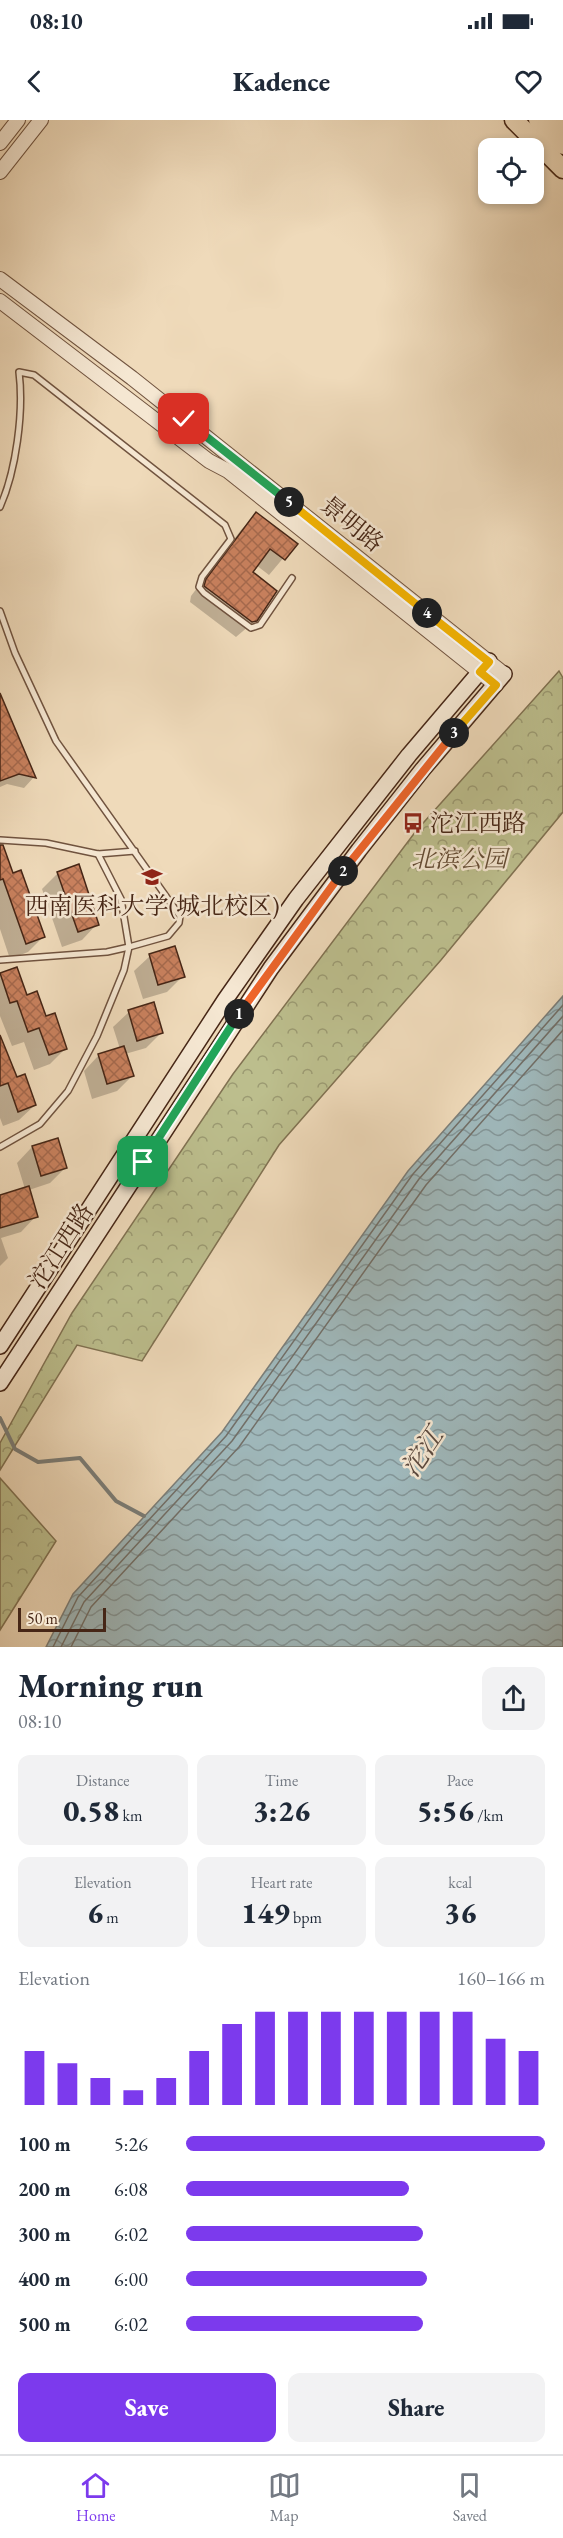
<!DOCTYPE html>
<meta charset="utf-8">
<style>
body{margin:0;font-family:"EB Garamond","Noto Serif SC",serif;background:#f2f2f3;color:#1f2937;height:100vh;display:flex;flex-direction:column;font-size:22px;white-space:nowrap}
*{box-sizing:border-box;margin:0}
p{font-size:20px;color:#747a83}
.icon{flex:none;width:33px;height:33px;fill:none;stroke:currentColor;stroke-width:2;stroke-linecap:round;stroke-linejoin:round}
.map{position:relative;height:1527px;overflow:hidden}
.side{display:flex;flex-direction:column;background:#fff;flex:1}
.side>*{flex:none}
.buttons{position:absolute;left:478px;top:18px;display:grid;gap:12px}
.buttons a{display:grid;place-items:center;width:66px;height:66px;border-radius:12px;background:#fff;box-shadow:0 3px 9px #0003;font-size:30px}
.scale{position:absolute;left:18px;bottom:15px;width:88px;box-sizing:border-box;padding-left:6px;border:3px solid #462616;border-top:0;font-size:16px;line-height:21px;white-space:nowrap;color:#462616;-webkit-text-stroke:4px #f5e7d2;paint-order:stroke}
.pin{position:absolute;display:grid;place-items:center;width:51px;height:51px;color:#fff;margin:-26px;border-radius:12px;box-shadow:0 3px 9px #0006}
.km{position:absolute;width:30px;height:30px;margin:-15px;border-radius:50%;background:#222;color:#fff;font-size:16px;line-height:30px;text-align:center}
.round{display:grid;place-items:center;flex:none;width:63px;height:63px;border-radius:12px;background:#f2f2f3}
.headline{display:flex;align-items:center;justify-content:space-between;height:102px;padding:0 18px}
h1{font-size:33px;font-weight:800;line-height:45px}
.metrics{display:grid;grid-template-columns:repeat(3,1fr);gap:9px;height:102px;padding:6px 18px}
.metrics div{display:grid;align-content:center;border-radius:12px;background:#f2f2f3;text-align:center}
.metrics b{font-size:30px;font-weight:800}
.metrics small{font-size:16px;font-weight:400}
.metrics p{font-size:16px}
.chart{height:168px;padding:12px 18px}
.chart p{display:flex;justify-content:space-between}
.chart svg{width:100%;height:108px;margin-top:6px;stroke:#7c3aed;stroke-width:6}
.cta{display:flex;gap:12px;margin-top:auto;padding:12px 18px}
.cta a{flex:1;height:69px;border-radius:12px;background:#7c3aed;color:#fff;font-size:24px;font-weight:800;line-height:69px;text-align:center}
.cta a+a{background:#f2f2f3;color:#1f2937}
ul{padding:0 18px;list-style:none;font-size:20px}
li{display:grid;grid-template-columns:96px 72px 1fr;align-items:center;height:45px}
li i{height:15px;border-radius:8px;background:#7c3aed}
.status{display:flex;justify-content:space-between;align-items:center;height:42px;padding:0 30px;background:#fff;direction:ltr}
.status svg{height:16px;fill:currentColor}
header{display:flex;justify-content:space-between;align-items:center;height:78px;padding:0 18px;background:#fff;font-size:27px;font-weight:800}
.tab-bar{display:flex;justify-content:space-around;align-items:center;height:84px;border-top:2px solid #e0e1e3;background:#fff;font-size:16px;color:#747a83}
.tab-bar a{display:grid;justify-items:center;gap:3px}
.tab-bar .active{color:#7c3aed}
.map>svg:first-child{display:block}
.park{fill:url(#park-crowns);stroke:#817252;stroke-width:1.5}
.water{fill:url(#water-waves);stroke:#7b7e79;stroke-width:1.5}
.shadow{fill:#0003}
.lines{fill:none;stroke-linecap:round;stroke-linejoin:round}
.shore{stroke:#726f68;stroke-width:1.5}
.stream{stroke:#7b7e79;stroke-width:4}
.building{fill:url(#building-cross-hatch);stroke:#462616;stroke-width:1.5}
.service-casing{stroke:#70533f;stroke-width:8}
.tertiary-casing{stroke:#70533f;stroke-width:16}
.secondary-casing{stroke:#462616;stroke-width:18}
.trunk-casing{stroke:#462616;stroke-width:21}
.service{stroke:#f5e7d2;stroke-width:5}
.tertiary{stroke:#f5e7d2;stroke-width:14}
.secondary{stroke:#f5e7d2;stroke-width:15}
.trunk{stroke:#efdaba;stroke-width:18}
.split-1-casing{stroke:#fff;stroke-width:12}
.split-2-casing{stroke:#fff;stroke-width:12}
.split-3-casing{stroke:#fff;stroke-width:12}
.split-4-casing{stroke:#fff;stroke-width:12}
.split-5-casing{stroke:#fff;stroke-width:12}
.split-6-casing{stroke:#fff;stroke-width:12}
.split-1{stroke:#22a559;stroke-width:8}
.split-2{stroke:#f0652b;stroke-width:8}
.split-3{stroke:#f0652b;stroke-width:8}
.split-4{stroke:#f5b400;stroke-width:8}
.split-5{stroke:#f5b400;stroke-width:8}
.split-6{stroke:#22a559;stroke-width:8}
.labels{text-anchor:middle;stroke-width:5;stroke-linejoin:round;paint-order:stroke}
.street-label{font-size:24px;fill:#462616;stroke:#f5e7d2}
.poi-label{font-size:24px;fill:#462616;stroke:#f5e7d2;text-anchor:start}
.park-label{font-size:24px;font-style:italic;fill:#644c34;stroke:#f5e7d2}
.water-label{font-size:26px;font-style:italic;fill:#5c4a3f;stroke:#f5e7d2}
</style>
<div class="status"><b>08:10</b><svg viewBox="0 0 49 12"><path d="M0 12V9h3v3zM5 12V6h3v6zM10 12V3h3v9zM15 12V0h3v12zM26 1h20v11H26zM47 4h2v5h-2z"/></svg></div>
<header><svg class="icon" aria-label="back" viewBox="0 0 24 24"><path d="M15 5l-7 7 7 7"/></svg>Kadence<svg class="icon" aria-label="heart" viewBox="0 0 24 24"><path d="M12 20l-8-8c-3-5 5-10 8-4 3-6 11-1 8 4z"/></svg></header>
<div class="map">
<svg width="563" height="1527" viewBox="0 0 563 1527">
<defs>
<pattern id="park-crowns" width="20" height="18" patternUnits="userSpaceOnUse" patternTransform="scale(1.5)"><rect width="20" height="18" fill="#bcbe8d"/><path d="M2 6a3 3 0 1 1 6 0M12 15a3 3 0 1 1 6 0" fill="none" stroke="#9b9a72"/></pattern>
<pattern id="water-waves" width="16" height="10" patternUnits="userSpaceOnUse" patternTransform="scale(1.5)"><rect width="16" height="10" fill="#9fb8bb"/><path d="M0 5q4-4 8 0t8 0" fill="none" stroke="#839597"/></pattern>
<pattern id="building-cross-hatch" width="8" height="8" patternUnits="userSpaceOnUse" patternTransform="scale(1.5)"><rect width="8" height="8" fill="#c9815e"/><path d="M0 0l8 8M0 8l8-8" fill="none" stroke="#a5694d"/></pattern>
</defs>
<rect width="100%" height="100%" fill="#efdaba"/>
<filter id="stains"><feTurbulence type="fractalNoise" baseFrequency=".00333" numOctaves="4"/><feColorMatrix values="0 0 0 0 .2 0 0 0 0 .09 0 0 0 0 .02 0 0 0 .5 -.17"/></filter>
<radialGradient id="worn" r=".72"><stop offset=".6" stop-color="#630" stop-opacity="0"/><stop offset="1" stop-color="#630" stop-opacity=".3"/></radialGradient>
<g class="park">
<path d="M559 551 563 558V692L441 840 279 1025 142 1241 77 1225 0 1350V1323L72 1193 233 954 416 711Z"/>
<path d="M0 1358 56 1421 0 1510Z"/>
</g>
<path class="water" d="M563 876V1527H46L73 1474 222 1312 408 1051Z"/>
<g class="shadow">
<path d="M256 394 295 424 269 455 256 445 250 453 256 500 236 517 190 482 191 476 241 410Z"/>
<path d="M0 581 34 657 24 668 7 664 0 667Z"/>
<path d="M0 737 12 755 43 817 28 832 10 839 0 809Z"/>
<path d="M58 753 97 804 82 820 62 827 42 769Z"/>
<path d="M150 836 183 856 167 872 143 879 134 851Z"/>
<path d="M17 848 27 877 45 898 66 928 50 944 34 950 24 922 12 926 0 896V854Z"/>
<path d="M129 892 162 912 146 928 125 934 132 956 117 971 92 979 84 951 99 935 120 929 113 907Z"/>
<path d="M0 932 35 985 19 1000 3 1006 0 998Z"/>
<path d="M57 1020 65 1048 50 1063 29 1070 36 1096 21 1112 1 1118 8 1138 0 1146V1079L25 1069 17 1043 32 1027Z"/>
</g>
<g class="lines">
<g class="shore">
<path d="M53 1527 78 1477 226 1316 413 1054 563 885"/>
<path d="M61 1527 84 1482 232 1321 419 1059 563 896"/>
<path d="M71 1527 91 1487 239 1327 426 1065 563 910"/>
</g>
<path class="stream" d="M0 1298 15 1329 38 1342 80 1338 116 1381 144 1396"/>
</g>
<g class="building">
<path d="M256 392 298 424 285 440 270 429 253 452 277 471 257 501 252 502 204 466 206 459Z"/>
<path d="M0 573 36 658 19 654 0 661Z"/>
<path d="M0 725H3L13 753 21 750 45 817 26 824 3 759 0 760Z"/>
<path d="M79 744 99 805 78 812 57 752Z"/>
<path d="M175 826 185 857 158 865 149 834Z"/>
<path d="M17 847 27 875 37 871 46 896 55 893 67 929 49 935 39 908 28 912 17 881 10 883 0 853Z"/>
<path d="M154 882 163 913 137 921 128 890Z"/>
<path d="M0 915 17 957 25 954 36 985 18 992 8 963 0 966Z"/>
<path d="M124 926 134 956 107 964 98 934Z"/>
<path d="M58 1018 67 1048 41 1056 32 1026Z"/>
<path d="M29 1066 38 1097 0 1108V1075Z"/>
</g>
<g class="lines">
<g class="service-casing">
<g id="service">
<path d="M0 387C16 351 24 292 19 252L34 255 225 405 231 419 202 457 199 467 204 473 251 508 260 505 292 458"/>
<path d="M0 491 15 533 56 621 180 796 179 803 168 816 129 827 107 832 0 840"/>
<path d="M0 720 46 723 98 734 135 731"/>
<path d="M0 1027 40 1004 68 971 97 916 124 850 129 827 121 779 98 734"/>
</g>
</g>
<g class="tertiary-casing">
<g id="tertiary">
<path d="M0 23 18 0"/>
<path d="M0 52 41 0"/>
<path d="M0 159 132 258 504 554"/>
<path d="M0 181 209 341 228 351 496 565"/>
</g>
</g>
<g class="secondary-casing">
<g id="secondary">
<path d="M0 1226 225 880 296 779 409 635 489 541"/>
<path d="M0 1263 271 848 359 730 423 649 504 554"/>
</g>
</g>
<g class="trunk-casing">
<g id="trunk">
<path d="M514 0 563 49"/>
<path d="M538 0 563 25"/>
<path d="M558 0 563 5"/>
</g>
</g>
<use href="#service" class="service"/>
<use href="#tertiary" class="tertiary"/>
<use href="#secondary" class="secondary"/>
<use href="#trunk" class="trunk"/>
</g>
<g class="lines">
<g class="split-1-casing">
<path id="split-1" d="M143 1042 239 894"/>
</g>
<g class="split-2-casing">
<path id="split-2" d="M239 894 343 751"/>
</g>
<g class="split-3-casing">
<path id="split-3" d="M343 751 454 613"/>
</g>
<g class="split-4-casing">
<path id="split-4" d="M427 493 489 542 480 552 496 565 454 613"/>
</g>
<g class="split-5-casing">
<path id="split-5" d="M289 382 427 493"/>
</g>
<g class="split-6-casing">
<path id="split-6" d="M184 299 289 382"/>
</g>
<use href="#split-1" class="split-1"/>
<use href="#split-2" class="split-2"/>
<use href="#split-3" class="split-3"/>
<use href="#split-4" class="split-4"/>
<use href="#split-5" class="split-5"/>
<use href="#split-6" class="split-6"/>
</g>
<defs>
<g id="bus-bare" transform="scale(1.62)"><path d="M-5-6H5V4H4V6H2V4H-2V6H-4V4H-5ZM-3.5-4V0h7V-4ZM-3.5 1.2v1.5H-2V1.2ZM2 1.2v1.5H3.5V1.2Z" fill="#8f2418" stroke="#f5e7d2" stroke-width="2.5" paint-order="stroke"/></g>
<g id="university-bare" transform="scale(1.62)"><path d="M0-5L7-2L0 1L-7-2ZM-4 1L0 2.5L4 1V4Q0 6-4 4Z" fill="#8f2418" stroke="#f5e7d2" stroke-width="2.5" paint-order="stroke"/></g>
</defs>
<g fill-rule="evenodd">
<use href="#bus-bare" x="413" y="703"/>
<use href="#university-bare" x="152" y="757"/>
</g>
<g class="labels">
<g class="street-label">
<text transform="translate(352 404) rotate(39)" y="8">景明路</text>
<text transform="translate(61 1126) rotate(-57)" y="8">沱江西路</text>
</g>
<g class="poi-label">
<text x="430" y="711">沱江西路</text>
<text x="152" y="794" text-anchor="middle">西南医科大学(城北校区)</text>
</g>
<g class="park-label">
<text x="459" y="747">北滨公园</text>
</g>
<g class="water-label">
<text transform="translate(422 1332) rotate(-56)" y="9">沱江</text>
</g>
</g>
<rect width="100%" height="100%" filter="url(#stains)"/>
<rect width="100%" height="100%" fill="url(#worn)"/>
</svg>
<div class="buttons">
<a><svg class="icon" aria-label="locate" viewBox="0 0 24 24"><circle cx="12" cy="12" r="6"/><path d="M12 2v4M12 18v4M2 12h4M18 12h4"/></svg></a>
</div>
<div class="scale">50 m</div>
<div class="pin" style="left:143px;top:1042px;background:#1e9e55"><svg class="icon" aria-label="arrive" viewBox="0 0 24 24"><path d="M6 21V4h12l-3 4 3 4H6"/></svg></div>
<div class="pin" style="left:184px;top:299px;background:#d93025"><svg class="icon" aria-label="check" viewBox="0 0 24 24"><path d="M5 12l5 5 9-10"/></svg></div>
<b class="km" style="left:239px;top:894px">1</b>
<b class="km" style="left:343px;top:751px">2</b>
<b class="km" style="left:454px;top:613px">3</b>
<b class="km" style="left:427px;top:493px">4</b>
<b class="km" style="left:289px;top:382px">5</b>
</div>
<section class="side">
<div class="headline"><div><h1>Morning run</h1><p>08:10</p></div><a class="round"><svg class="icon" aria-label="share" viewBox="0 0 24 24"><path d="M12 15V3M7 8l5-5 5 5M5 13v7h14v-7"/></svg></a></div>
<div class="metrics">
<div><p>Distance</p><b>0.58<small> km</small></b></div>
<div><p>Time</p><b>3:26</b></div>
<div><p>Pace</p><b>5:56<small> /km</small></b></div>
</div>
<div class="metrics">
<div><p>Elevation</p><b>6<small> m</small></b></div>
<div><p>Heart rate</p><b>149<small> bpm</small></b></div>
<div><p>kcal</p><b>36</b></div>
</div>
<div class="chart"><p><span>Elevation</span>160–166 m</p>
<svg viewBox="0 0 160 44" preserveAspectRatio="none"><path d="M5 44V22M15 44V27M25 44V33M35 44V38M45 44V33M55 44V22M65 44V11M75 44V6M85 44V6M95 44V6M105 44V6M115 44V6M125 44V6M135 44V6M145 44V17M155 44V22"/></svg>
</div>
<ul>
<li><b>100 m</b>5:26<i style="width:100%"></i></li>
<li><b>200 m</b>6:08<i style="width:62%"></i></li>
<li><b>300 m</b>6:02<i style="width:66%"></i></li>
<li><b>400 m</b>6:00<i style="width:67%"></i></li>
<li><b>500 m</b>6:02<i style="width:66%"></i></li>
</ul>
<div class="cta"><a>Save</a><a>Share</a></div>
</section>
<nav class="tab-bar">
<a class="active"><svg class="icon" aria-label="home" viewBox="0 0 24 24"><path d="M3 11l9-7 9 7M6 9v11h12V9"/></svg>Home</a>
<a><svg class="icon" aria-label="map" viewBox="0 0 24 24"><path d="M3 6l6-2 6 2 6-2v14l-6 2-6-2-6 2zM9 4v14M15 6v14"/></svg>Map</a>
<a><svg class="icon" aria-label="saved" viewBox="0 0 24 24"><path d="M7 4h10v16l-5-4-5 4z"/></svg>Saved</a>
</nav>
